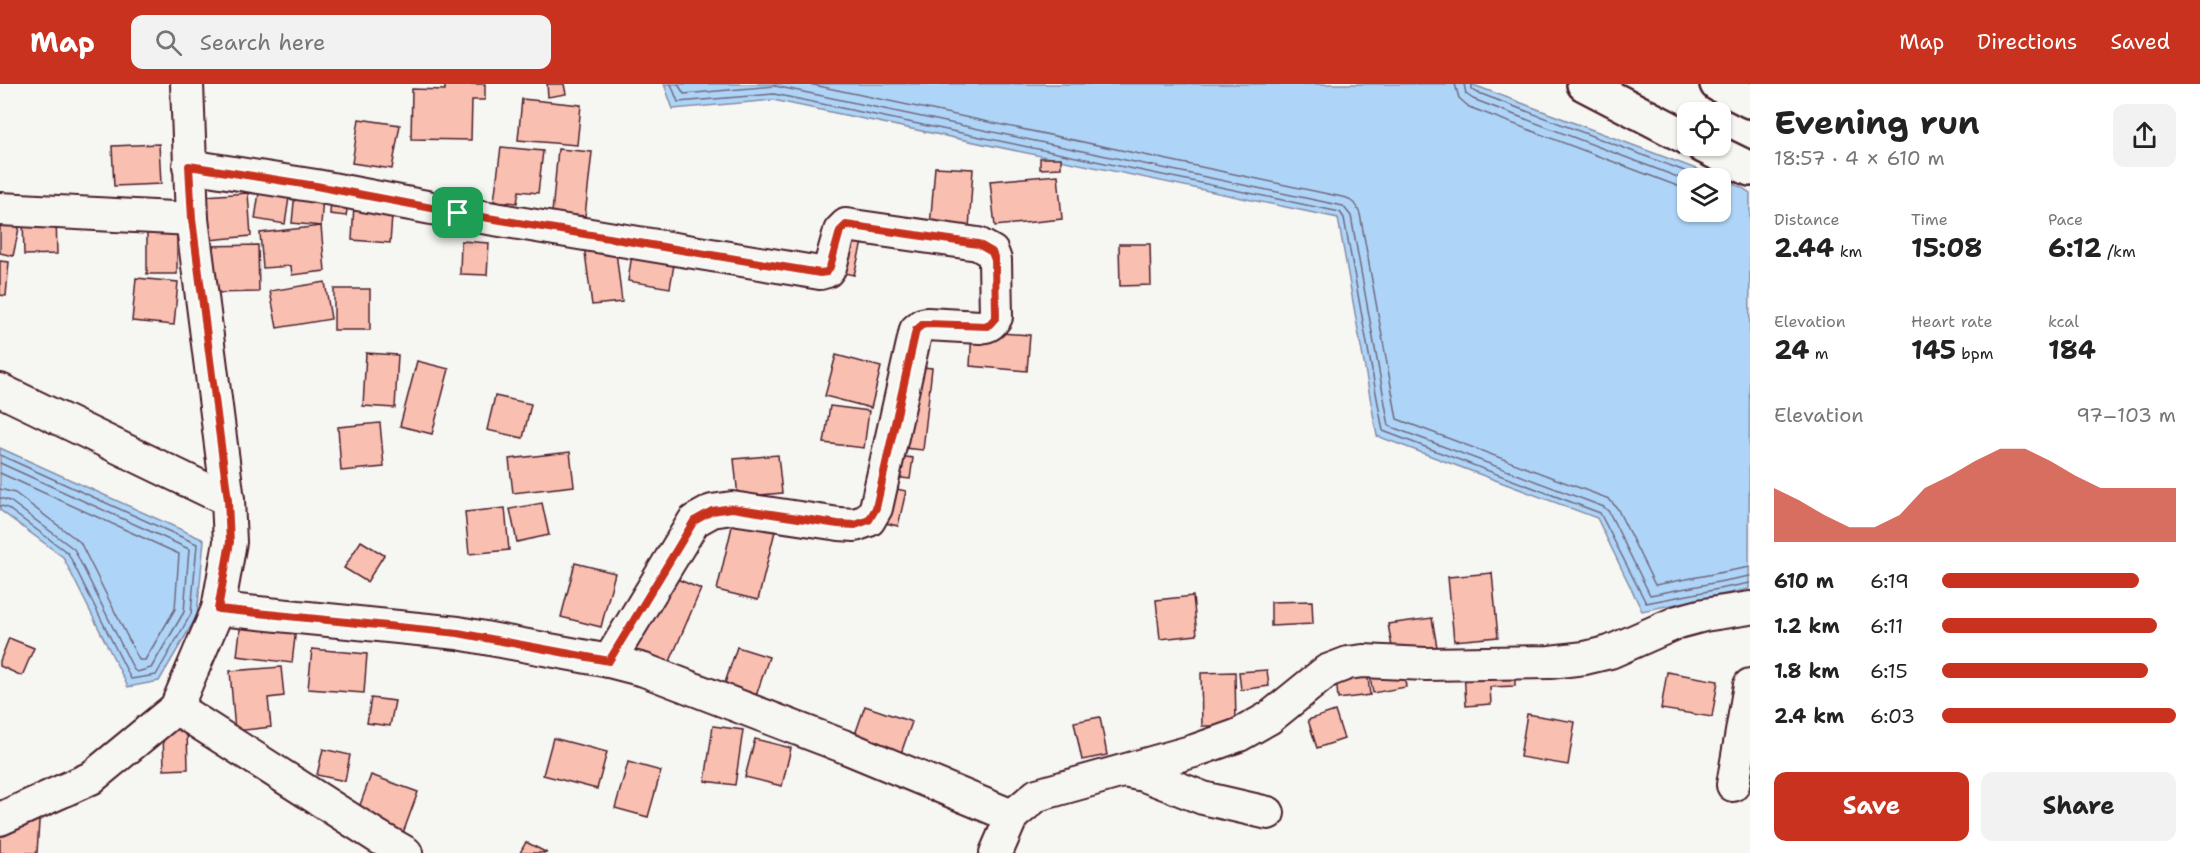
<!DOCTYPE html>
<meta charset="utf-8">
<style>
body{margin:0;font-family:"Shantell Sans",sans-serif;background:#f2f2f2;color:#222;height:100vh;display:flex;flex-direction:column;font-size:22px;white-space:nowrap}
*{box-sizing:border-box;margin:0}
p{font-size:20px;color:#767676}
.icon{flex:none;width:33px;height:33px;fill:none;stroke:currentColor;stroke-width:2;stroke-linecap:round;stroke-linejoin:round}
.map{position:relative;flex:1;overflow:hidden}
.side{display:flex;flex-direction:column;background:#fff;width:450px}
.side>*{flex:none}
.tools{position:absolute;left:1677px;top:18px;display:grid;gap:12px}
.tools a{display:grid;place-items:center;width:54px;height:54px;border-radius:12px;background:#fff;box-shadow:0 2px 4px #0004;font-size:30px}
.pin{position:absolute;display:grid;place-items:center;width:51px;height:51px;color:#fff;margin:-26px;border-radius:12px;box-shadow:0 3px 9px #0006}
.round{display:grid;place-items:center;flex:none;width:63px;height:63px;border-radius:12px;background:#f2f2f2}
.headline{display:flex;align-items:center;justify-content:space-between;height:102px;padding:0 24px}
h1{font-size:33px;font-weight:700;line-height:45px}
.stats{display:grid;grid-template-columns:repeat(3,1fr);gap:9px;height:102px;padding:6px 24px}
.stats div{display:grid;align-content:center}
.stats b{font-size:26px;font-weight:700}
.stats small{font-size:16px;font-weight:400}
.stats p{font-size:16px}
.chart{height:168px;padding:12px 24px}
.chart p{display:flex;justify-content:space-between}
.chart svg{width:100%;height:108px;margin-top:6px;fill:#c8321e;opacity:.7}
.action{display:flex;gap:12px;margin-top:auto;padding:12px 24px}
.action a{flex:1;height:69px;border-radius:12px;background:#c8321e;color:#fff;font-size:24px;font-weight:700;line-height:69px;text-align:center}
.action a+a{background:#f2f2f2;color:#222}
ul{padding:0 24px;list-style:none;font-size:20px}
li{display:grid;grid-template-columns:96px 72px 1fr;align-items:center;height:45px}
li i{height:15px;border-radius:8px;background:#c8321e}
header{display:flex;align-items:center;gap:36px;box-sizing:border-box;height:84px;padding:0 30px;background:#c8321e;color:#fff}
header strong{font-size:28px}
nav{display:flex;gap:33px;margin-inline-start:auto;font-size:21px}
.search{width:420px;height:54px;background:#f2f2f2;display:flex;align-items:center;gap:15px;box-sizing:border-box;padding:0 21px;border-radius:12px;color:#767676;font-size:22px}
main{display:flex;flex:1;min-height:0}
.map>svg:first-child{display:block}
.water{fill:#aed5f8;stroke:#868ca6;stroke-width:1.5}
.lines{fill:none;stroke-linecap:round;stroke-linejoin:round}
.shore{stroke:#72687d;stroke-width:1.5}
.building{fill:#f9bfb1;stroke:#4a1f2b;stroke-width:1.5}
.minor-casing{stroke:#4a1f2b;stroke-width:36}
.major-casing{stroke:#4a1f2b;stroke-width:38}
.highway-casing{stroke:#4a1f2b;stroke-width:38}
.minor{stroke:#f6f6f2;stroke-width:32}
.major{stroke:#f6f6f2;stroke-width:33}
.highway{stroke:#f6f6f2;stroke-width:33}
.route-casing{stroke:#fff;stroke-width:12}
.route{stroke:#c8321e;stroke-width:8}
</style>
<header>
<strong>Map</strong>
<div class="search"><svg class="icon" aria-label="search" viewBox="0 0 24 24"><circle cx="10" cy="10" r="6"/><path d="M15 15l6 6"/></svg>Search here</div>
<nav><a>Map</a><a>Directions</a><a>Saved</a></nav>
</header>
<main>
<div class="map">
<svg width="1750" height="769" viewBox="0 0 1750 769">
<rect width="100%" height="100%" fill="#f6f6f2"/>
<filter id="ink" filterUnits="userSpaceOnUse"><feTurbulence type="fractalNoise" baseFrequency=".0167" numOctaves="2"/><feDisplacementMap in="SourceGraphic" scale="12" xChannelSelector="R" yChannelSelector="G"/><feConvolveMatrix kernelMatrix="1 2 1 2 8 2 1 2 1" color-interpolation-filters="sRGB"/></filter>
<g filter="url(#ink)">
<g class="water">
<path d="M664 0H1471L1720 94H1688V128H1720V95L1741 103 1750 109 1749 505 1642 527 1597 434 1377 352 1338 134 773 16 673 25Z"/>
<path d="M0 364 204 456 197 532 159 597 128 603 63 473 0 426Z"/>
</g>
<g class="lines">
<g class="shore">
<path d="M671 0 678 18 774 10 1340 128 1344 134 1383 347 1600 429 1646 519 1750 499"/>
<path d="M678 0 684 10 775 2 1343 122 1351 132 1389 342 1604 423 1609 428 1650 511 1750 492"/>
<path d="M809 0 1347 114 1356 121 1360 130 1397 335 1609 415 1617 424 1655 501 1750 483"/>
<path d="M1455 0 1459 14 1469 23 1688 106"/>
<path d="M1464 0 1466 10 1473 15 1688 97"/>
<path d="M1472 0V5L1476 8 1703 94"/>
<path d="M0 371 197 460 191 530 156 591 131 595 68 469 6 423 0 422"/>
<path d="M0 379 189 465 184 528 151 584 137 588 134 586 74 465 10 417 0 414"/>
<path d="M0 389 179 470 175 525 145 576H139L80 458 15 409 0 405"/>
</g>
</g>
<g class="building">
<path d="M445 0H485V16H472L471 56 411 55 412 5 445 6Z"/>
<path d="M547 0H564L566 10 548 13Z"/>
<path d="M522 15 581 21 577 61 518 56Z"/>
<path d="M359 35 400 41 392 85 352 79Z"/>
<path d="M159 60 161 100 114 102 112 62Z"/>
<path d="M501 63 543 67 538 109 519 107 517 119 494 117Z"/>
<path d="M558 65 592 68 585 132 552 129Z"/>
<path d="M1040 74H1061V84L1040 85Z"/>
<path d="M935 83 973 85 969 145 930 143Z"/>
<path d="M1058 91 1062 135 995 142 990 97Z"/>
<path d="M260 102 290 107 285 140 255 135Z"/>
<path d="M355 103 394 105 390 159 352 156Z"/>
<path d="M295 108 323 111 321 142 292 139Z"/>
<path d="M248 109 251 152 209 156 205 112Z"/>
<path d="M331 112 349 114 346 132 330 130Z"/>
<path d="M0 122 23 126 13 172 0 169Z"/>
<path d="M56 132 57 170 24 171 23 133Z"/>
<rect x="147" y="141" width="30" height="49"/>
<path d="M321 142 325 187 292 191 291 182 263 184 260 149Z"/>
<path d="M865 146 854 191 824 184Z"/>
<path d="M614 151 622 218 592 221 583 154Z"/>
<path d="M461 157 489 159 487 191 460 190Z"/>
<path d="M634 157 677 163 670 204 628 197Z"/>
<path d="M1119 160H1150L1151 201 1120 202Z"/>
<path d="M258 161 259 208 208 209 206 162Z"/>
<path d="M0 177 9 178 6 212 0 211Z"/>
<path d="M136 194 178 198 174 241 132 237Z"/>
<path d="M325 198 331 235 277 244 270 207Z"/>
<rect x="334" y="205" width="36" height="41"/>
<path d="M972 247 1030 251 1027 287 970 282Z"/>
<path d="M366 269 398 271 395 324 363 322Z"/>
<path d="M836 271 881 283 871 324 825 312Z"/>
<path d="M417 277 449 285 432 350 400 342Z"/>
<path d="M893 280 932 284 923 366 884 362Z"/>
<path d="M495 312 531 320 523 354 487 346Z"/>
<path d="M830 322 869 327 864 364 824 359Z"/>
<path d="M380 339 384 383 341 387 338 343Z"/>
<path d="M570 368 574 402 513 409 509 375Z"/>
<path d="M878 369 913 374 910 395 875 391Z"/>
<path d="M778 371 782 409 738 413 734 375Z"/>
<path d="M874 400 906 407 898 442 865 434Z"/>
<path d="M542 419 549 451 517 458 510 425Z"/>
<path d="M505 424 509 466 469 470 465 428Z"/>
<path d="M734 434 776 443 758 516 717 506Z"/>
<path d="M361 457 384 471 367 498 344 484Z"/>
<path d="M575 479 615 489 601 543 561 533Z"/>
<path d="M653 485 701 505 665 589 616 568Z"/>
<path d="M1492 489 1498 553 1454 557 1448 493Z"/>
<path d="M1193 512 1197 551 1160 555 1156 516Z"/>
<path d="M1312 517 1313 540 1271 542V518Z"/>
<path d="M1432 534 1437 563 1393 569 1388 540Z"/>
<path d="M241 538 296 544 292 579 237 572Z"/>
<path d="M9 554 34 564 22 592 0 582V577Z"/>
<path d="M737 563 769 573 753 621 721 611Z"/>
<path d="M312 565 367 570 364 609 308 605Z"/>
<path d="M1402 576 1406 603 1373 609 1368 582Z"/>
<path d="M1366 577 1370 611 1338 615 1335 580Z"/>
<path d="M281 583 284 612 268 614 271 643 235 647 230 587Z"/>
<path d="M1515 584V602L1490 603 1491 620 1466 622 1464 586Z"/>
<path d="M1267 586 1269 602 1241 606 1239 588Z"/>
<path d="M1235 588 1236 642H1202L1201 589Z"/>
<path d="M1667 588 1718 597 1712 633 1661 625Z"/>
<path d="M371 614 395 617 390 642 367 639Z"/>
<path d="M865 622 912 638 899 675 852 659Z"/>
<path d="M1335 627 1344 655 1317 664 1308 636Z"/>
<path d="M1527 630 1575 638 1568 681 1520 673Z"/>
<path d="M1100 633 1107 671 1082 676 1074 638Z"/>
<path d="M713 642 743 646 735 701 705 697Z"/>
<path d="M163 645H187L188 685 164 686Z"/>
<path d="M553 654 607 668 597 705 543 691Z"/>
<path d="M755 655 791 664 782 702 745 693Z"/>
<path d="M323 665 350 671 345 697 317 691Z"/>
<path d="M628 678 661 687 648 733 615 724Z"/>
<path d="M371 691 418 708 403 749 356 732Z"/>
<path d="M0 719 40 722 37 769H0Z"/>
<path d="M526 758 547 769H520Z"/>
</g>
<g class="lines">
<g class="minor-casing">
<g id="minor">
<path d="M189 82 316 102 458 129 820 189 827 187 830 183 840 147 846 141 978 160 992 168 995 176 996 233C991 240 989 242 980 243L927 240 922 241 916 246 876 424 869 436 855 441 839 440 732 424 712 427 694 437 609 577"/>
<path d="M0 125 192 135"/>
<path d="M0 306 228 416"/>
<path d="M218 525 458 549 609 577 644 586 843 662 1012 732"/>
<path d="M176 624 378 753 406 769"/>
<path d="M1124 687 1144 691 1203 714 1268 729"/>
<path d="M1733 701 1750 601"/>
<path d="M0 735 91 694 176 624 218 525 230 458 228 416 192 135 187 0"/>
<path d="M996 769 1012 732 1037 711 1194 667 1239 651 1269 634 1327 587 1348 579 1363 577 1426 580 1550 578 1585 574 1610 568 1678 538 1704 531 1750 524"/>
</g>
</g>
<g class="major-casing">
<g id="major">
<path d="M1584 0 1688 54"/>
<path d="M1703 62 1750 85"/>
</g>
</g>
<g class="highway-casing">
<path id="highway" d="M1717 0 1750 17"/>
</g>
<use href="#minor" class="minor"/>
<use href="#major" class="major"/>
<use href="#highway" class="highway"/>
</g>
</g>
<g class="lines" filter="url(#ink)">
<g class="route-casing">
<path id="route" d="M189 82 316 102 458 129 820 189 827 188 830 183 840 147 846 141 978 160 992 168 995 176 996 233 988 242 927 240 922 241 916 246 876 424 869 436 855 441 838 440 732 424 712 427 694 437 609 577 458 549 218 525 230 458 228 416 192 135Z"/>
</g>
<use href="#route" class="route"/>
</g>
</svg>
<div class="tools">
<a><svg class="icon" aria-label="locate" viewBox="0 0 24 24"><circle cx="12" cy="12" r="6"/><path d="M12 2v4M12 18v4M2 12h4M18 12h4"/></svg></a>
<a><svg class="icon" aria-label="layers" viewBox="0 0 24 24"><path d="M12 4l9 5-9 5-9-5zM3 14l9 5 9-5"/></svg></a>
</div>
<div class="pin" style="left:458px;top:129px;background:#1e9e55"><svg class="icon" aria-label="arrive" viewBox="0 0 24 24"><path d="M6 21V4h12l-3 4 3 4H6"/></svg></div>
</div>
<section class="side">
<div class="headline"><div><h1>Evening run</h1><p>18:57 · 4 × 610 m</p></div><a class="round"><svg class="icon" aria-label="share" viewBox="0 0 24 24"><path d="M12 15V3M7 8l5-5 5 5M5 13v7h14v-7"/></svg></a></div>
<div class="stats">
<div><p>Distance</p><b>2.44<small> km</small></b></div>
<div><p>Time</p><b>15:08</b></div>
<div><p>Pace</p><b>6:12<small> /km</small></b></div>
</div>
<div class="stats">
<div><p>Elevation</p><b>24<small> m</small></b></div>
<div><p>Heart rate</p><b>145<small> bpm</small></b></div>
<div><p>kcal</p><b>184</b></div>
</div>
<div class="chart"><p><span>Elevation</span>97–103 m</p>
<svg viewBox="0 0 160 44" preserveAspectRatio="none"><path d="M0 44V22L10 27L20 33L30 38L40 38L50 33L60 22L70 17L80 11L90 6L100 6L110 11L120 17L130 22L140 22L150 22L160 22V44z"/></svg>
</div>
<ul>
<li><b>610 m</b>6:19<i style="width:84%"></i></li>
<li><b>1.2 km</b>6:11<i style="width:92%"></i></li>
<li><b>1.8 km</b>6:15<i style="width:88%"></i></li>
<li><b>2.4 km</b>6:03<i style="width:100%"></i></li>
</ul>
<div class="action"><a>Save</a><a>Share</a></div>
</section>
</main>
